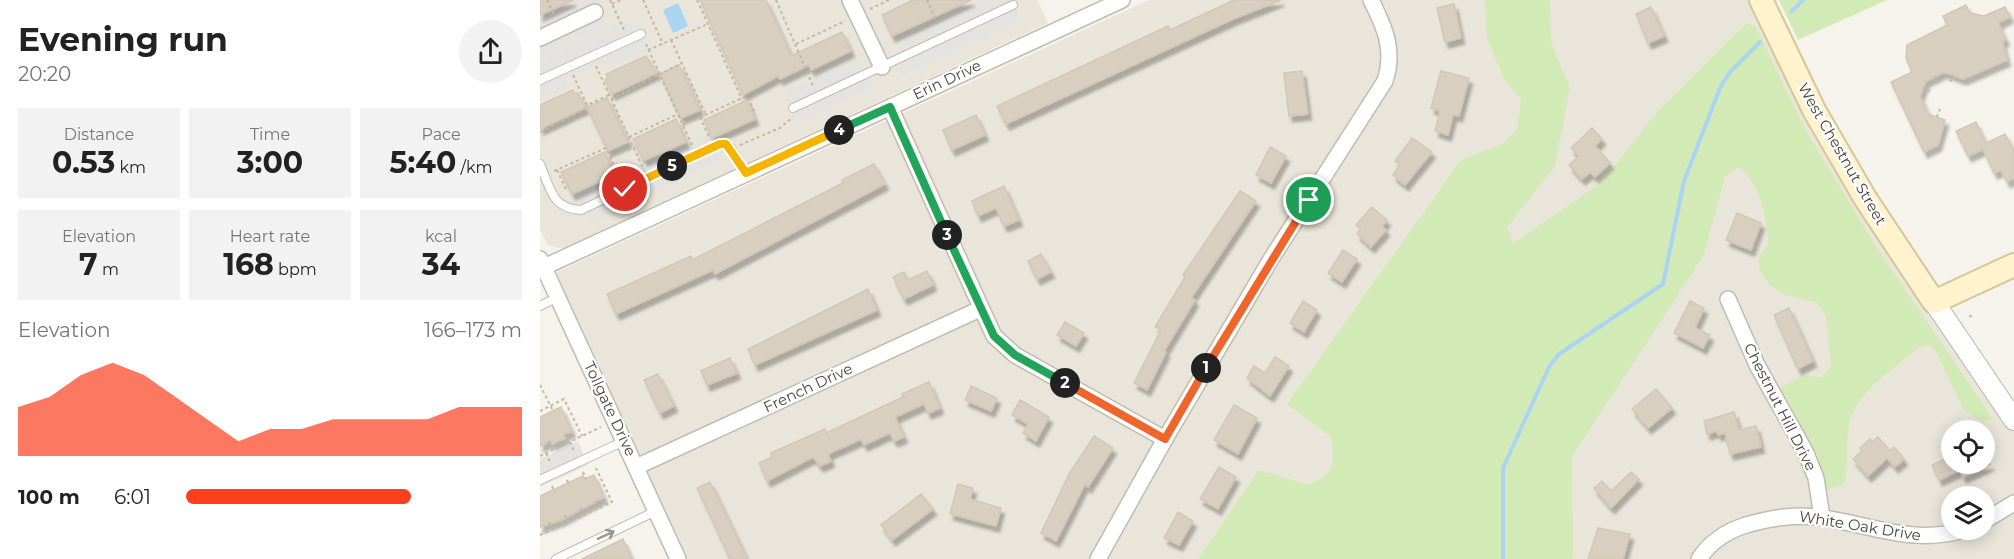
<!DOCTYPE html>
<meta charset="utf-8">
<style>
body{margin:0;font-family:Montserrat,sans-serif;background:#f2f2f2;color:#222;height:100vh;display:flex;flex-direction:column;font-size:22px;white-space:nowrap}
*{box-sizing:border-box;margin:0}
p{font-size:20px;color:#767676}
.icon{flex:none;width:33px;height:33px;fill:none;stroke:currentColor;stroke-width:2;stroke-linecap:round;stroke-linejoin:round}
.map{position:relative;flex:1;overflow:hidden}
.drawer{display:flex;flex-direction:column;background:#fff;width:540px}
.drawer>*{flex:none}
.buttons{position:absolute;left:1401px;top:420px;display:grid;gap:12px}
.buttons a{display:grid;place-items:center;width:54px;height:54px;border-radius:50%;background:#fff;box-shadow:0 3px 15px #0003;font-size:30px}
.pin{position:absolute;display:grid;place-items:center;width:51px;height:51px;color:#fff;margin:-26px;border:3px solid #fff;border-radius:50%;box-shadow:0 2px 6px #0007}
.km{position:absolute;width:30px;height:30px;margin:-15px;border-radius:50%;background:#222;color:#fff;font-size:16px;line-height:30px;text-align:center}
.round{display:grid;place-items:center;flex:none;width:63px;height:63px;border-radius:32px;background:#f2f2f2}
.summary{display:flex;align-items:center;justify-content:space-between;height:102px;padding:0 18px}
h1{font-size:33px;font-weight:700;line-height:45px}
.metrics{display:grid;grid-template-columns:repeat(3,1fr);gap:9px;height:102px;padding:6px 18px}
.metrics div{display:grid;align-content:center;border-radius:0px;background:#f2f2f2;text-align:center}
.metrics b{font-size:30px;font-weight:700}
.metrics small{font-size:16px;font-weight:400}
.metrics p{font-size:16px}
.chart{height:168px;padding:12px 18px}
.chart p{display:flex;justify-content:space-between}
.chart svg{width:100%;height:108px;margin-top:6px;fill:#fc3f1d;opacity:.7}
ul{padding:0 18px;list-style:none;font-size:20px}
li{display:grid;grid-template-columns:96px 72px 1fr;align-items:center;height:45px}
li i{height:15px;border-radius:8px;background:#fc3f1d}
main{display:flex;flex:1;min-height:0}
.map>svg:first-child{display:block}
.residential{fill:#eae5da;fill-rule:evenodd}
.green{fill:#d2eab5}
.parking{fill:#e5e3e0}
.water{fill:#a9d4f2}
.lines{fill:none;stroke-linecap:round;stroke-linejoin:round}
.stream{stroke:#a9d4f2;stroke-width:4}
.building{fill:#d8cfc1;stroke:#d3c7b4;stroke-width:1.5;filter:url(#shadow)}
.service-casing{stroke:#c2bbae;stroke-width:10}
.minor-casing{stroke:#c2bbae;stroke-width:18}
.tertiary-casing{stroke:#c2bbae;stroke-width:22}
.secondary-casing{stroke:#d6c79b;stroke-width:26}
.path{stroke:#c4b79f;stroke-width:2;stroke-dasharray:3 3;stroke-linecap:butt}
.service{stroke:#fff;stroke-width:8}
.minor{stroke:#fff;stroke-width:15}
.tertiary{stroke:#fff;stroke-width:20}
.secondary{stroke:#fff3cd;stroke-width:22}
.oneway{stroke:#9c9892}
.split-1-casing{stroke:#fff;stroke-width:12}
.split-2-casing{stroke:#fff;stroke-width:12}
.split-3-casing{stroke:#fff;stroke-width:12}
.split-4-casing{stroke:#fff;stroke-width:12}
.split-5-casing{stroke:#fff;stroke-width:12}
.split-6-casing{stroke:#fff;stroke-width:12}
.split-1{stroke:#f0652b;stroke-width:8}
.split-2{stroke:#f0652b;stroke-width:8}
.split-3{stroke:#22a559;stroke-width:8}
.split-4{stroke:#22a559;stroke-width:8}
.split-5{stroke:#f5b400;stroke-width:8}
.split-6{stroke:#f5b400;stroke-width:8}
.labels{text-anchor:middle;stroke-width:4.5;stroke-linejoin:round;paint-order:stroke}
.street-label{font-size:15px;fill:#4b4439;stroke:#fff}
</style>
<main>
<section class="drawer">
<div class="summary"><div><h1>Evening run</h1><p>20:20</p></div><a class="round"><svg class="icon" aria-label="share" viewBox="0 0 24 24"><path d="M12 15V3M7 8l5-5 5 5M5 13v7h14v-7"/></svg></a></div>
<div class="metrics">
<div><p>Distance</p><b>0.53<small> km</small></b></div>
<div><p>Time</p><b>3:00</b></div>
<div><p>Pace</p><b>5:40<small> /km</small></b></div>
</div>
<div class="metrics">
<div><p>Elevation</p><b>7<small> m</small></b></div>
<div><p>Heart rate</p><b>168<small> bpm</small></b></div>
<div><p>kcal</p><b>34</b></div>
</div>
<div class="chart"><p><span>Elevation</span>166–173 m</p>
<svg viewBox="0 0 160 44" preserveAspectRatio="none"><path d="M0 44V24L10 20L20 11L30 6L40 11L50 20L60 29L70 38L80 33L90 33L100 29L110 29L120 29L130 29L140 24L150 24L160 24V44z"/></svg>
</div>
<ul>
<li><b>100 m</b>6:01<i style="width:67%"></i></li>
</ul>
</section>
<div class="map">
<svg width="1474" height="559" viewBox="0 0 1474 559">
<defs>
<filter id="shadow"><feDropShadow dx="3.5" dy="6" stdDeviation="1.5" flood-color="#0004"/></filter>
</defs>
<rect width="100%" height="100%" fill="#f6f3ec"/>
<g class="residential">
<path d="M0 0H497L508 23 24 248H17L8 245 0 230Z"/>
<path d="M609 0H1209L1265 117 1311 198 1366 279 1474 428V559H128L0 280ZM1412 430H1444V464H1412ZM1412 496H1444V530H1412Z"/>
</g>
<g class="green">
<path d="M945 0H1010L1011 43 1030 88 1015 166 967 228 973 243 1061 183 1117 112 1207 23 1215 26 1266 131 1335 245 1453 419 1443 422 1424 411 1397 353 1389 345 1380 347C1355 368 1321 388 1310 420 1305 437 1310 464 1304 484L1289 489 1267 481 1234 408 1238 389 1262 376 1282 377 1291 367 1286 316 1277 302C1248 297 1221 292 1218 258L1228 245C1228 222 1219 179 1198 167L1185 177 1163 257 1032 456 1033 559H658L719 470 768 485C795 473 795 466 791 437L747 404 921 160 962 144 977 129 981 100 964 79 947 38Z"/>
<path d="M1239 0H1347L1258 40Z"/>
</g>
<g class="parking">
<path d="M36 0H57L67 26 0 57V17Z"/>
<path d="M442 0H472L481 21 362 76 352 55 368 46 365 36Z"/>
<path d="M91 19 96 30 104 26 110 38 102 42 106 51 70 68 67 64 62 62 25 79 27 88 0 100V61Z"/>
<path d="M315 59 335 88 260 124 244 92Z"/>
<path d="M168 133 181 161 52 223 40 201 41 191Z"/>
<path d="M38 441 48 465 0 487V459Z"/>
</g>
<path class="water" d="M138 3 148 26 133 33 123 10Z"/>
<g class="lines">
<g class="stream">
<path d="M1252 11 1263 0"/>
<path d="M963 559V468L1009 367 1019 354 1123 284 1144 181 1180 88 1189 73 1220 42"/>
</g>
</g>
<g class="building">
<path d="M0 0H33L0 15Z"/>
<path d="M160 0H226L251 56 302 32 311 51 271 70 269 65 240 79 238 76 203 95Z"/>
<path d="M373 0H431L352 36 342 15Z"/>
<path d="M694 0H741L693 19 466 124 457 106 628 26 630 30Z"/>
<path d="M914 4 921 38 905 42 897 8Z"/>
<path d="M1426 5 1430 13 1444 16 1465 7 1470 17 1458 23 1466 40 1462 41 1467 60 1423 79 1404 72 1386 81 1380 96 1388 114 1405 120 1398 145 1384 152 1351 82 1372 72 1366 58 1367 45 1407 25 1403 16Z"/>
<path d="M1111 7 1124 36 1108 43 1096 14Z"/>
<path d="M106 56 117 73 72 94 65 80 68 78 66 74Z"/>
<path d="M139 65 160 110 141 118 120 74Z"/>
<path d="M762 71 768 114 749 116 744 73Z"/>
<path d="M901 71 929 78 919 116 913 115 908 135 895 131 900 111 891 108Z"/>
<path d="M33 90 35 94 38 93 45 108 0 129V105Z"/>
<path d="M67 98 88 142 68 151 47 107Z"/>
<path d="M207 100 215 119 172 138 164 120Z"/>
<path d="M436 115 445 135 412 150 403 130Z"/>
<path d="M136 119 146 142 105 160 102 158 93 139Z"/>
<path d="M1436 122 1446 143 1465 134 1474 151V178L1467 182 1461 170 1454 173 1443 149 1428 156 1416 131Z"/>
<path d="M1052 128 1062 139 1055 146 1070 163 1055 177 1050 172 1042 179 1029 165 1039 156 1031 148Z"/>
<path d="M872 138 892 152 865 185 853 175 860 164 855 161Z"/>
<path d="M730 147 746 156 731 183 716 175Z"/>
<path d="M65 152 73 175 32 194 21 172Z"/>
<path d="M334 164 345 184 175 274 173 270 76 314 67 294 151 256 152 260 303 183 302 180Z"/>
<path d="M464 186 479 220 464 226 456 208 438 216 432 201Z"/>
<path d="M700 191 716 201 651 298 655 300 624 351 626 352 607 390 594 383 621 330 615 327 645 277 643 275Z"/>
<path d="M832 207 847 220 842 226 846 230 831 247 817 234 821 229 816 225Z"/>
<path d="M1197 213 1221 223 1211 250 1186 240Z"/>
<path d="M803 250 817 259 802 282 788 273Z"/>
<path d="M501 254 511 272 497 279 488 261Z"/>
<path d="M387 271 393 285 364 299 353 277 364 272 368 280Z"/>
<path d="M328 289 337 310 215 365 208 349Z"/>
<path d="M763 301 777 310 764 332 750 323Z"/>
<path d="M1150 301 1164 308 1155 328 1170 335 1163 348 1134 333Z"/>
<path d="M1249 308 1273 361 1258 369 1234 315Z"/>
<path d="M525 322 544 333 536 346 517 335Z"/>
<path d="M735 357 749 366 730 396 707 378 714 366 725 373Z"/>
<path d="M190 358 197 373 167 385 161 371Z"/>
<path d="M118 374 134 406 120 413 104 380Z"/>
<path d="M389 382 400 408 388 413 384 404 355 417 364 437 354 441 350 433 324 445 321 439 288 454 291 461 280 466 273 457 227 481 219 463 232 457 231 453 285 429 286 433 363 397 362 394Z"/>
<path d="M431 386 457 398 451 411 425 400Z"/>
<path d="M1116 389 1132 408 1108 428 1092 409Z"/>
<path d="M480 400 509 417 496 441 483 433 488 424 472 415Z"/>
<path d="M694 405 717 418 698 454 674 440Z"/>
<path d="M21 407 32 431 23 435 25 438 12 444 10 441 0 446V417Z"/>
<path d="M1194 412 1199 430 1216 426 1221 447 1190 454 1185 433 1178 435 1177 431 1167 434 1164 421Z"/>
<path d="M554 436 573 448 548 487 545 484 516 541 501 533 529 474Z"/>
<path d="M1338 437 1350 451 1354 447 1364 459 1355 467 1347 458 1328 476 1313 459 1322 451 1320 448 1330 439 1332 442Z"/>
<path d="M1412 456V464H1451L1423 477 1420 470 1399 480 1392 465Z"/>
<path d="M679 467 696 477 678 509 660 499Z"/>
<path d="M1091 472 1099 479 1071 508 1054 488 1062 481 1071 491Z"/>
<path d="M54 475 64 497 21 520 0 527V496L43 476 45 479Z"/>
<path d="M170 482 195 534 207 559H190L174 524 157 488Z"/>
<path d="M418 484 433 488 430 499 461 508 456 526 410 514Z"/>
<path d="M381 494 393 509 352 540 341 525Z"/>
<path d="M638 512 653 521 639 545 624 538Z"/>
<path d="M1058 528 1090 534 1083 559H1048Z"/>
<path d="M83 539 92 559H42Z"/>
</g>
<g class="lines">
<g class="service-casing">
<g id="service">
<path d="M0 80 101 34"/>
<path d="M253 108 473 5"/>
<path d="M0 164C10 188 12 209 41 210L180 144 191 148 206 173"/>
<path d="M0 306 18 297"/>
<path d="M0 480 84 441"/>
<path d="M16 559 116 511"/>
</g>
</g>
<g class="minor-casing">
<g id="minor">
<path d="M310 0 342 67"/>
<path d="M0 38 55 12"/>
<path d="M350 107 454 336 475 355 625 439"/>
<path d="M0 259 138 559"/>
<path d="M4 267 582 0"/>
<path d="M1188 299 1217 365 1266 453 1276 478 1282 517"/>
<path d="M96 467 440 309"/>
<path d="M1444 521 1474 503"/>
<path d="M558 559 625 439 731 259 845 81C855 50 845 28 831 0"/>
<path d="M1159 559C1170 542 1187 531 1206 525 1231 518 1257 513 1283 518 1331 525 1374 545 1423 530"/>
</g>
</g>
<g class="tertiary-casing">
<path id="tertiary" d="M1394 302 1474 420"/>
</g>
<g class="secondary-casing">
<path id="secondary" d="M1221 0 1274 110 1325 198 1394 302 1474 265"/>
</g>
<g class="path">
<path d="M7 0 14 15"/>
<path d="M70 0 85 32"/>
<path d="M103 0 123 44"/>
<path d="M157 0 202 99"/>
<path d="M236 0 273 86"/>
<path d="M387 0 399 27"/>
<path d="M72 4 81 0"/>
<path d="M330 9 349 0"/>
<path d="M131 40 165 113"/>
<path d="M106 44 152 145"/>
<path d="M256 44 305 21"/>
<path d="M108 50 168 24"/>
<path d="M56 66 104 170"/>
<path d="M33 75 47 105 69 95"/>
<path d="M1395 76 1397 82"/>
<path d="M1410 82 1413 75"/>
<path d="M1383 88 1390 91"/>
<path d="M71 99 142 63"/>
<path d="M160 117 170 139"/>
<path d="M1397 117 1400 109"/>
<path d="M143 125 207 96 215 113"/>
<path d="M0 132 46 109 47 105"/>
<path d="M89 137 138 114"/>
<path d="M200 145 240 128 253 117"/>
<path d="M71 157 94 147"/>
<path d="M17 170 27 191"/>
<path d="M14 171 66 148 81 181"/>
<path d="M1429 316 1435 317"/>
<path d="M0 385 13 411"/>
<path d="M0 411 24 399 42 436"/>
<path d="M25 434 29 443"/>
<path d="M9 441 13 450"/>
<path d="M30 442 35 453"/>
<path d="M6 453 11 464"/>
<path d="M0 456 61 427"/>
<path d="M43 472 46 479"/>
<path d="M27 480 30 486"/>
<path d="M12 486 15 493"/>
<path d="M56 501 59 508"/>
<path d="M40 508 43 515"/>
<path d="M25 515 28 522"/>
<path d="M9 522 12 529"/>
<path d="M0 535 72 502 55 466"/>
</g>
<use href="#service" class="service"/>
<use href="#minor" class="minor"/>
<use href="#tertiary" class="tertiary"/>
<use href="#secondary" class="secondary"/>
</g>
<defs><path id="oneway-shaft" d="M-6 0H5M1.5-3L5.5 0L1.5 3" fill="none" stroke-width="1.6" stroke-linecap="round" stroke-linejoin="round" transform="scale(1.5)"/></defs>
<use class="oneway" href="#oneway-shaft" transform="translate(66 535) rotate(-25)"/>
<g class="lines">
<g class="split-1-casing">
<path id="split-1" d="M666 368 769 200"/>
</g>
<g class="split-2-casing">
<path id="split-2" d="M525 383 625 439 666 368"/>
</g>
<g class="split-3-casing">
<path id="split-3" d="M407 235 454 336 475 355 525 383"/>
</g>
<g class="split-4-casing">
<path id="split-4" d="M299 130 350 107 407 235"/>
</g>
<g class="split-5-casing">
<path id="split-5" d="M132 166 180 144H186L206 173 299 130"/>
</g>
<g class="split-6-casing">
<path id="split-6" d="M85 189 132 166"/>
</g>
<use href="#split-1" class="split-1"/>
<use href="#split-2" class="split-2"/>
<use href="#split-3" class="split-3"/>
<use href="#split-4" class="split-4"/>
<use href="#split-5" class="split-5"/>
<use href="#split-6" class="split-6"/>
</g>
<g class="labels">
<g class="street-label">
<text transform="translate(407 80) rotate(-25)" y="5">Erin Drive</text>
<text transform="translate(1302 154) rotate(60)" y="5">West Chestnut Street</text>
<text transform="translate(268 388) rotate(-25)" y="5">French Drive</text>
<text transform="translate(1240 407) rotate(63)" y="5">Chestnut Hill Drive</text>
<text transform="translate(70 409) rotate(65)" y="5">Tollgate Drive</text>
<text transform="translate(1320 526) rotate(9)" y="5">White Oak Drive</text>
</g>
</g>
</svg>
<div class="buttons">
<a><svg class="icon" aria-label="locate" viewBox="0 0 24 24"><circle cx="12" cy="12" r="6"/><path d="M12 2v4M12 18v4M2 12h4M18 12h4"/></svg></a>
<a><svg class="icon" aria-label="layers" viewBox="0 0 24 24"><path d="M12 4l9 5-9 5-9-5zM3 14l9 5 9-5"/></svg></a>
</div>
<div class="pin" style="left:769px;top:200px;background:#1e9e55"><svg class="icon" aria-label="arrive" viewBox="0 0 24 24"><path d="M6 21V4h12l-3 4 3 4H6"/></svg></div>
<div class="pin" style="left:85px;top:189px;background:#d93025"><svg class="icon" aria-label="check" viewBox="0 0 24 24"><path d="M5 12l5 5 9-10"/></svg></div>
<b class="km" style="left:666px;top:368px">1</b>
<b class="km" style="left:525px;top:383px">2</b>
<b class="km" style="left:407px;top:235px">3</b>
<b class="km" style="left:299px;top:130px">4</b>
<b class="km" style="left:132px;top:166px">5</b>
</div>
</main>
